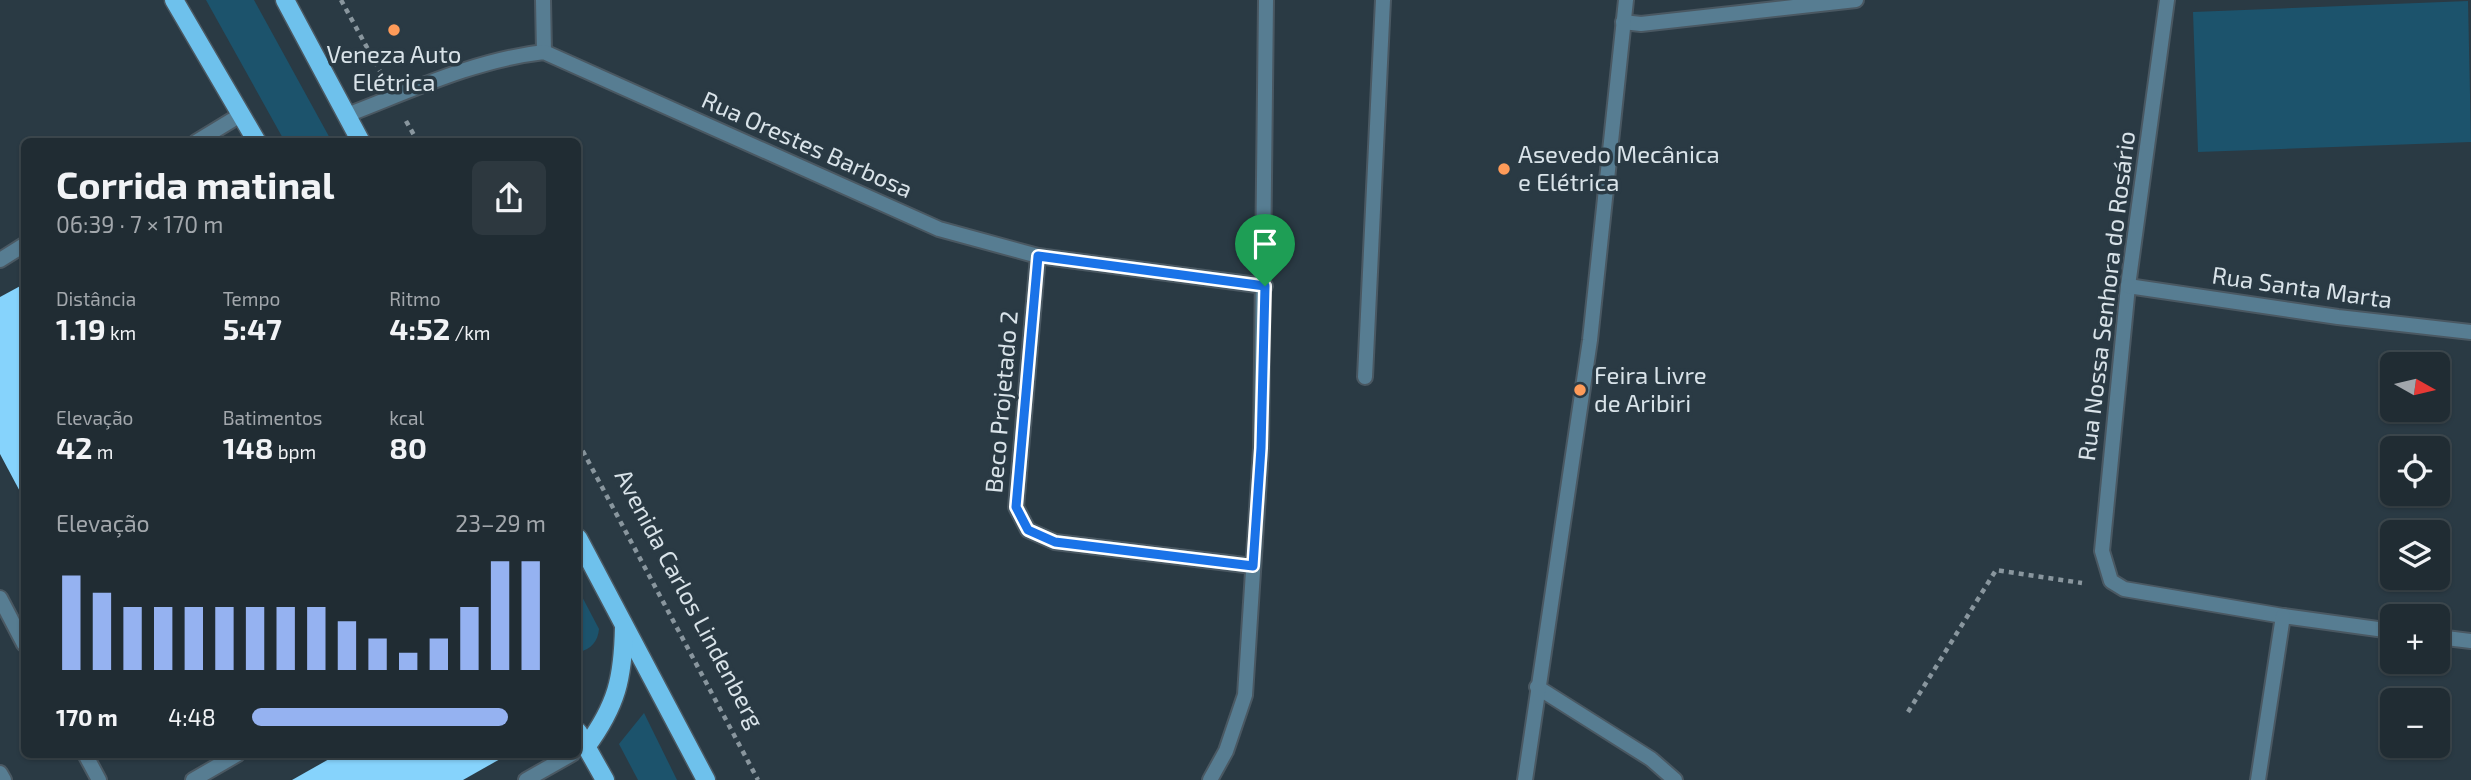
<!DOCTYPE html>
<html lang="pt">
<meta charset="utf-8">
<style>
body{margin:0;font-family:"Exo 2",sans-serif;background:#2d383f;color:#f1f3f6;height:100vh;display:flex;flex-direction:column;font-size:26px;white-space:nowrap}
*{box-sizing:border-box;margin:0}
p{font-size:23px;color:#a2a7ac}
.icon{flex:none;width:38px;height:38px;fill:none;stroke:currentColor;stroke-width:2;stroke-linecap:round;stroke-linejoin:round}
.map{position:relative;flex:1;overflow:hidden}
.panel{position:absolute;left:21px;top:138px;width:560px;height:620px;display:flex;flex-direction:column;background:#202c33;border-radius:10px;box-shadow:0 2px 5px #0004,0 0 0 2px #3d484e}
.panel>*{flex:none}
.needle{width:46px;rotate:98deg}
.tools{position:absolute;left:2380px;top:352px;display:grid;gap:14px}
.tools a{display:grid;place-items:center;width:70px;height:70px;border-radius:10px;background:#202c33;box-shadow:0 2px 5px #0004,0 0 0 2px #3d484e;font-size:35px}
.pin{position:absolute;display:grid;place-items:center;width:60px;height:60px;color:#fff;margin:-72px -30px;border-radius:50% 50% 50% 0;rotate:-45deg;box-shadow:0 0 7px #0007}
.pin .icon{rotate:45deg}
.round{display:grid;place-items:center;flex:none;width:74px;height:74px;border-radius:10px;background:#2d383f}
.head{display:flex;align-items:center;justify-content:space-between;height:119px;padding:0 35px}
h1{font-size:38px;font-weight:700;line-height:52px}
.metrics{display:grid;grid-template-columns:repeat(3,1fr);gap:10px;height:119px;padding:7px 35px}
.metrics div{display:grid;align-content:center}
.metrics b{font-size:30px;font-weight:700}
.metrics small{font-size:19px;font-weight:400}
.metrics p{font-size:19px}
.chart{height:196px;padding:14px 35px}
.chart p{display:flex;justify-content:space-between}
.chart svg{width:100%;height:126px;margin-top:7px;stroke:#95b2f1;stroke-width:6}
ul{padding:0 35px;list-style:none;font-size:23px}
li{display:grid;grid-template-columns:112px 84px 1fr;align-items:center;height:52px}
li i{height:18px;border-radius:9px;background:#95b2f1}
.map>svg:first-child{display:block}
.green{fill:#1c536c}
.building{fill:#86d3fc}
.lines{fill:none;stroke-linecap:round;stroke-linejoin:round}
.service-casing{stroke:#4a5862;stroke-width:18}
.minor-casing{stroke:#4a5862;stroke-width:18}
.tertiary-casing{stroke:#4a5862;stroke-width:18}
.primary-casing{stroke:#4a5862;stroke-width:21}
.path{stroke:#89969e;stroke-width:4.5;stroke-dasharray:5 5;stroke-linecap:butt}
.service{stroke:#577d92;stroke-width:14}
.minor{stroke:#577d92;stroke-width:14}
.tertiary{stroke:#577d92;stroke-width:14}
.primary{stroke:#6ec1ec;stroke-width:18}
.route-casing{stroke:#fff;stroke-width:14}
.route{stroke:#1a73e8;stroke-width:9}
.poi-dot{fill:#fe9b59;stroke:#2a3a44;stroke-width:2.5}
.labels{text-anchor:middle;stroke-width:7;stroke-linejoin:round;paint-order:stroke}
.poi-label{font-size:24px;fill:#d9e3e9;stroke:#2a3a44;text-anchor:start}
.street-label{font-size:24px;fill:#d9e3e9;stroke:#2a3a44}
</style>
<div class="map">
<svg width="2471" height="780" viewBox="0 0 2471 780">
<rect width="100%" height="100%" fill="#2a3a44"/>
<g class="green">
<path d="M206 0H254L332 142H285Z"/>
<path d="M2468 1 2471 142 2198 152 2193 12Z"/>
<path d="M578 589 599 629C598 641 591 650 578 652Z"/>
<path d="M644 713 677 780H638L619 744Z"/>
</g>
<g class="building">
<path d="M24 284V499L0 454V297Z"/>
<path d="M338 754H509L463 780H292Z"/>
</g>
<g class="lines">
<g class="service-casing">
<g id="service">
<path d="M1537 687 1651 759 1675 780"/>
<path d="M0 773 4 780"/>
<path d="M193 780 238 754"/>
</g>
</g>
<g class="minor-casing">
<g id="minor">
<path d="M543 0 544 52"/>
<path d="M2167 0 2128 286 2102 551 2111 581 2124 589 2283 616 2392 631"/>
<path d="M1623 22 1641 24 1856 0"/>
<path d="M347 115C412 90 475 60 544 52L939 229 1038 256 1265 286"/>
<path d="M196 142 242 114"/>
<path d="M1038 256 1016 507 1028 530 1055 542 1253 566"/>
<path d="M0 260 24 245"/>
<path d="M2128 286 2338 317 2471 332"/>
<path d="M1365 377 1383 0"/>
<path d="M0 598 24 644"/>
<path d="M2438 637 2471 641"/>
<path d="M85 754 99 780"/>
<path d="M526 780 572 754"/>
<path d="M1210 780 1226 751 1245 695 1261 448 1266 0"/>
<path d="M2258 780 2283 616"/>
</g>
</g>
<g class="tertiary-casing">
<path id="tertiary" d="M1525 780 1590 340 1626 0"/>
</g>
<g class="primary-casing">
<g id="primary">
<path d="M174 0 257 142"/>
<path d="M285 0 361 142"/>
<path d="M578 538 706 780"/>
<path d="M578 732 605 780"/>
<path d="M586 747C617 705 623 678 624 627"/>
</g>
</g>
<g class="path">
<path d="M341 0 381 73"/>
<path d="M406 121 418 142"/>
<path d="M578 442 758 780"/>
<path d="M1908 712 1996 570 2082 583"/>
</g>
<use href="#service" class="service"/>
<use href="#minor" class="minor"/>
<use href="#tertiary" class="tertiary"/>
<use href="#primary" class="primary"/>
</g>
<g class="lines">
<g class="route-casing">
<path id="route" d="M1038 256 1265 286 1261 448 1253 566 1055 542 1028 530 1016 507Z"/>
</g>
<use href="#route" class="route"/>
</g>
<g class="poi-dot">
<circle cx="394" cy="30" r="7"/>
<circle cx="1504" cy="169" r="7"/>
<circle cx="1580" cy="390" r="7"/>
</g>
<g class="labels">
<g class="poi-label">
<text x="394" y="63" text-anchor="middle">Veneza Auto<tspan x="394" dy="28">Elétrica</tspan></text>
<text x="1518" y="163">Asevedo Mecânica<tspan x="1518" dy="28">e Elétrica</tspan></text>
<text x="1594" y="384">Feira Livre<tspan x="1594" dy="28">de Aribiri</tspan></text>
</g>
<g class="street-label">
<text transform="translate(807 145) rotate(24)" y="8">Rua Orestes Barbosa</text>
<text transform="translate(2302 288) rotate(8)" y="8">Rua Santa Marta</text>
<text transform="translate(2107 296) rotate(-83)" y="8">Rua Nossa Senhora do Rosário</text>
<text transform="translate(1002 402) rotate(-85)" y="8">Beco Projetado 2</text>
<text transform="translate(689 599) rotate(62)" y="8">Avenida Carlos Lindenberg</text>
</g>
</g>
</svg>
<div class="tools">
<a><svg class="needle" viewBox="-14 -14 28 28"><path d="M0-13l5 13h-10z" fill="#e53935"/><path d="M0 13l5-13h-10z" fill="#a2a7ac"/></svg></a>
<a><svg class="icon" aria-label="locate" viewBox="0 0 24 24"><circle cx="12" cy="12" r="6"/><path d="M12 2v4M12 18v4M2 12h4M18 12h4"/></svg></a>
<a><svg class="icon" aria-label="layers" viewBox="0 0 24 24"><path d="M12 4l9 5-9 5-9-5zM3 14l9 5 9-5"/></svg></a>
<a>+</a>
<a>−</a>
</div>
<div class="pin" style="left:1265px;top:286px;background:#1e9e55"><svg class="icon" aria-label="arrive" viewBox="0 0 24 24"><path d="M6 21V4h12l-3 4 3 4H6"/></svg></div>
<section class="panel">
<div class="head"><div><h1>Corrida matinal</h1><p>06:39 · 7 × 170 m</p></div><a class="round"><svg class="icon" aria-label="share" viewBox="0 0 24 24"><path d="M12 15V3M7 8l5-5 5 5M5 13v7h14v-7"/></svg></a></div>
<div class="metrics">
<div><p>Distância</p><b>1.19<small> km</small></b></div>
<div><p>Tempo</p><b>5:47</b></div>
<div><p>Ritmo</p><b>4:52<small> /km</small></b></div>
</div>
<div class="metrics">
<div><p>Elevação</p><b>42<small> m</small></b></div>
<div><p>Batimentos</p><b>148<small> bpm</small></b></div>
<div><p>kcal</p><b>80</b></div>
</div>
<div class="chart"><p><span>Elevação</span>23–29 m</p>
<svg viewBox="0 0 160 44" preserveAspectRatio="none"><path d="M5 44V11M15 44V17M25 44V22M35 44V22M45 44V22M55 44V22M65 44V22M75 44V22M85 44V22M95 44V27M105 44V33M115 44V38M125 44V33M135 44V22M145 44V6M155 44V6"/></svg>
</div>
<ul>
<li><b>170 m</b>4:48<i style="width:87%"></i></li>
</ul>
</section>
</div>
